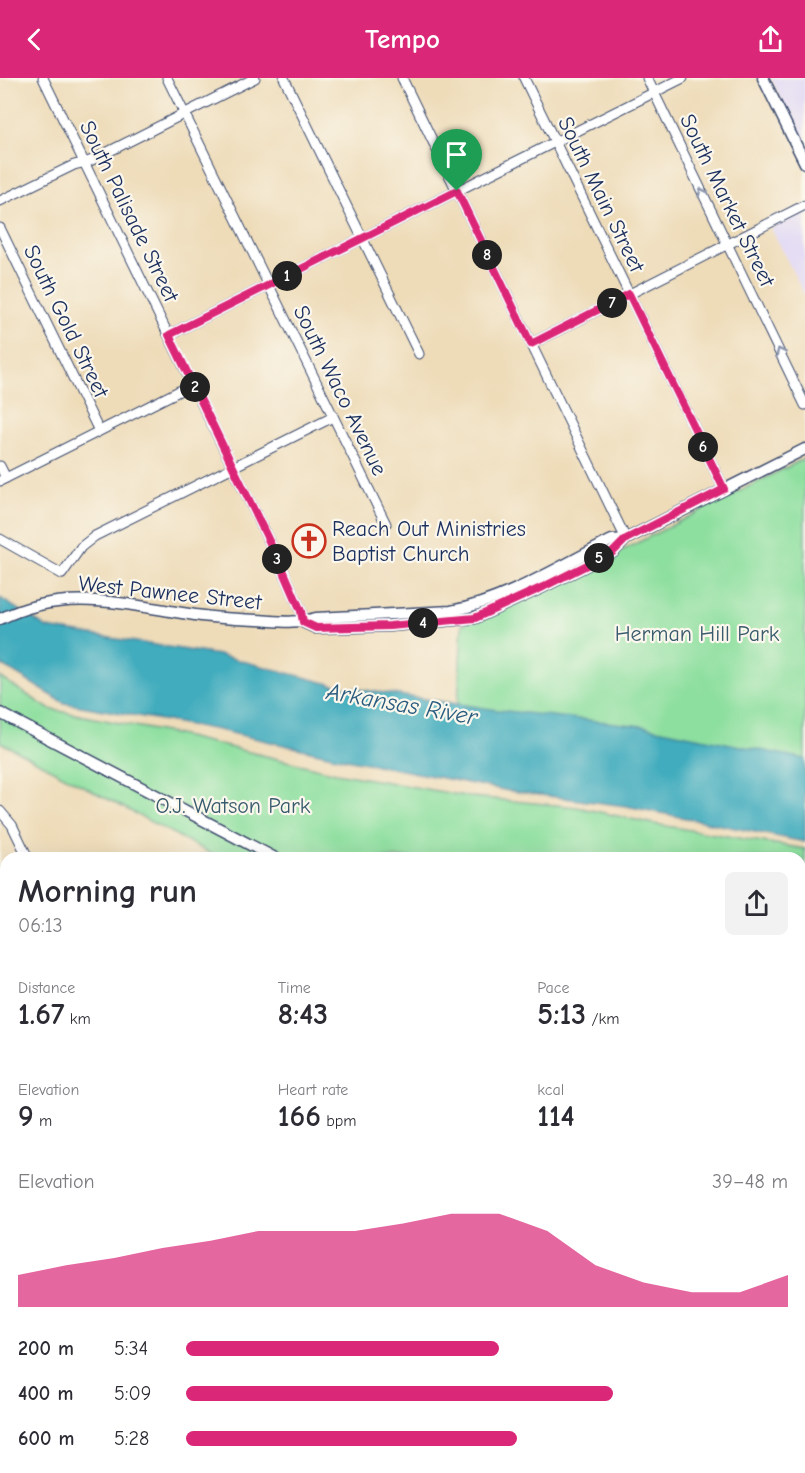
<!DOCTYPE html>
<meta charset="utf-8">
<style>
body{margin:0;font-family:"Comic Neue",sans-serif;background:#f2f2f3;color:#2b2b33;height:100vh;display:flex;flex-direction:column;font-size:22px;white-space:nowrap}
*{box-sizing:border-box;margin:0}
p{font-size:20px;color:#7c7c81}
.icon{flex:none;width:33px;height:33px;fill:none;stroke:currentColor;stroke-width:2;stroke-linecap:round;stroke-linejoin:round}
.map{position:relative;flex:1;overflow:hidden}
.drawer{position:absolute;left:0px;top:774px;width:806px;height:621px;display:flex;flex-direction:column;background:#fff;border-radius:18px 18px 0 0;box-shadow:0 6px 24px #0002}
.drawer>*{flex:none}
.pin{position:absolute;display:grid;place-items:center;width:51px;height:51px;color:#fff;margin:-62px -26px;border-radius:50% 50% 50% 0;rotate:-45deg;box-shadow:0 0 6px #0007}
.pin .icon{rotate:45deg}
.km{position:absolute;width:30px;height:30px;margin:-15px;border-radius:50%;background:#222;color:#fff;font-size:16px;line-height:30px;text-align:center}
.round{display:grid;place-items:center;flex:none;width:63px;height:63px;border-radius:9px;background:#f2f2f3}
.summary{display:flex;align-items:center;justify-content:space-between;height:102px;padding:0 18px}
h1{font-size:33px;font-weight:700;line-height:45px}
.figures{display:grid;grid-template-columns:repeat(3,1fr);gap:9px;height:102px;padding:6px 18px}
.figures div{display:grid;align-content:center}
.figures b{font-size:30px;font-weight:700}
.figures small{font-size:16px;font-weight:400}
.figures p{font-size:16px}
.chart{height:168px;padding:12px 18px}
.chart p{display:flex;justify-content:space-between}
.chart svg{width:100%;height:108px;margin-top:6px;fill:#db2777;opacity:.7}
ul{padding:0 18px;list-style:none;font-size:20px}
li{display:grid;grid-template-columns:96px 72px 1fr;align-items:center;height:45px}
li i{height:15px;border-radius:8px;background:#db2777}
header{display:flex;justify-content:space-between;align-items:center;height:78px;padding:0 18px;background:#db2777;color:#fff;font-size:27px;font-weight:700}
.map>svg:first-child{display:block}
.built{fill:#ded5f6}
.green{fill:#8ddf9f;stroke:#54877e;stroke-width:1.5}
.water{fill:#3facbd;stroke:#2d6e8e;stroke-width:1.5}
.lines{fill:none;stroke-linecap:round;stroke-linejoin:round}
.minor-casing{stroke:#3b496c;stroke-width:11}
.major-casing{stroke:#3b496c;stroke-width:13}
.minor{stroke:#fff;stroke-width:9}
.major{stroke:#fff;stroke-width:10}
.rail{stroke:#1b2f5e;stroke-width:2;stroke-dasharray:9 4.5;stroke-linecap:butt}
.oneway{stroke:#8d97ae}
.route-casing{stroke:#fff;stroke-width:12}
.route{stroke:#db2777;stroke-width:8}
.labels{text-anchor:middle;stroke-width:4.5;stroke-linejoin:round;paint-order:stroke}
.street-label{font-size:22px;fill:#1b2f5e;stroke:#fbf7ec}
.poi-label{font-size:22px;fill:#1b2f5e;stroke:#fbf7ec;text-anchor:start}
.park-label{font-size:22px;fill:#385b6e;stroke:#fbf7ec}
.water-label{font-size:24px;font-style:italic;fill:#285b7f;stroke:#fbf7ec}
</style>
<header><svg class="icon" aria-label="back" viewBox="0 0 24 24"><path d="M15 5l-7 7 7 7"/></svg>Tempo<svg class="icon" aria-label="share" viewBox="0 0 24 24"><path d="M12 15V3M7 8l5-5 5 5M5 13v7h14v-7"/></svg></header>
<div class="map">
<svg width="805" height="1395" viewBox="0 0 805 1395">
<rect width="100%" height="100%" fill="#fbf7ec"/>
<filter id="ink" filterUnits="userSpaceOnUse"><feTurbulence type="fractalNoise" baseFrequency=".0167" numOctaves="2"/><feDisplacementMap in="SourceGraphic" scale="12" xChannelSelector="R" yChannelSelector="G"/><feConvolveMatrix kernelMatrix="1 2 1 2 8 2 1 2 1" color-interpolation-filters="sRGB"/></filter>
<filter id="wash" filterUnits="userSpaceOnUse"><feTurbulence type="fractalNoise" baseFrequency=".008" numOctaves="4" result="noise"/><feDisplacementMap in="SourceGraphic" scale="24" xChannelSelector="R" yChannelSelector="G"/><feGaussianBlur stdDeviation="1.35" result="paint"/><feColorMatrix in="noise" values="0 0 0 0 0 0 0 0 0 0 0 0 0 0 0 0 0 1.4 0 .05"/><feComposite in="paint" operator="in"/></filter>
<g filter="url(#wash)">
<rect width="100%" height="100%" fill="#eedcb9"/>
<g class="built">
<path d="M771 0H805V70Z"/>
<path d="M805 132V218L771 150Z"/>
</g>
<g class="green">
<path d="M805 380V682L458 626 462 546 522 523Z"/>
<path d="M0 599 49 631 170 655 336 695 471 719 577 729 654 746 805 771V1395H718L715 1389H800V780H219L0 664Z"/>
</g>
<g class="water">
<path d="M0 520 47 550 219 577 338 608 498 632 642 648 805 681V764L626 728 509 713 341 680 218 652 64 625 0 586Z"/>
<path d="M800 841 805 842V953L800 942Z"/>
<path d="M805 1023V1222L800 1220V1026Z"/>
<path d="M800 1268 805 1272V1349L800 1336Z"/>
<path d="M374 1389H643L645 1395H380Z"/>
</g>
</g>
<g filter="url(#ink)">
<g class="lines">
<g class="minor-casing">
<g id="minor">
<path d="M43 0 284 494 301 533 303 544"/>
<path d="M167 0 386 446"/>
<path d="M284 0 419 276"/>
<path d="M402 0 626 461"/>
<path d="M524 0 724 411"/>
<path d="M647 0 805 327"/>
<path d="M0 123 74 87 90 83 255 0"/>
<path d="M0 150 99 353"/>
<path d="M169 257 683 0"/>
<path d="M531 266 805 127"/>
<path d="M0 388 6 400"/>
<path d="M0 403 193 306"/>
<path d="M0 461 62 496 81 469 95 458 333 339"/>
<path d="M0 733 12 747 28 780"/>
<path d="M0 852 6 849"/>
<path d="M0 954 6 966"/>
<path d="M0 975 6 972"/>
<path d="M0 1136 6 1133"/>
<path d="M270 1389 273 1395"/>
<path d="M21 1395 33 1389"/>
</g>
</g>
<g class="major-casing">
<g id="major">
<path d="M763 0 805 85"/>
<path d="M0 541C64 509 123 526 189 536 211 540 234 541 257 542 277 543 297 546 316 540L451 533C505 523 562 487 612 462L626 461"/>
<path d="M303 544 316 550 390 548 475 540 543 509 613 474 626 461 805 371"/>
<path d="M0 635 275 780"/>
<path d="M708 1389 711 1395"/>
</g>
</g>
<use href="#minor" class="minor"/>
<use href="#major" class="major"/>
<g class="rail">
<path d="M800 816H805"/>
<path d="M800 1249 805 1252"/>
</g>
</g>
<defs><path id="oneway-chevron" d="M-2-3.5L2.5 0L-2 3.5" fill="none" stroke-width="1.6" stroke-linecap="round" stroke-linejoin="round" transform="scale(1.5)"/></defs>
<g class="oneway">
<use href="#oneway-chevron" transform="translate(702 114) rotate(-116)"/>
<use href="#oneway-chevron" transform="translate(780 274) rotate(-115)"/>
</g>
</g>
<g class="lines" filter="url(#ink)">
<g class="route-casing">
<path id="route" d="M457 113 531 266 629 216 724 411 626 461 613 474 543 509 475 540 390 548 316 550 303 544 301 533 284 494 169 257Z"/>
</g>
<use href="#route" class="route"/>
</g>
<defs>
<g id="church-ring" transform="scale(1.725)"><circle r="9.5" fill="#fbf7ec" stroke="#c8321e" stroke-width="1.5"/><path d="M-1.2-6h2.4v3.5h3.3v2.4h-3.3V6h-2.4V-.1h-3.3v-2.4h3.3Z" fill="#c8321e"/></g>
</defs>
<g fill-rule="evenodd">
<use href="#church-ring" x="309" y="463"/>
</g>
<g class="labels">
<g class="street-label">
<text transform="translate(602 116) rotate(64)" y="8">South Main Street</text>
<text transform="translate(728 122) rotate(64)" y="8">South Market Street</text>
<text transform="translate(130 133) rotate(64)" y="8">South Palisade Street</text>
<text transform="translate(67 243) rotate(64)" y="8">South Gold Street</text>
<text transform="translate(341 312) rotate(64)" y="8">South Waco Avenue</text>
<text transform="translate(170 514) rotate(6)" y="8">West Pawnee Street</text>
</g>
<g class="poi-label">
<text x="332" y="458">Reach Out Ministries<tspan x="332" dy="25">Baptist Church</tspan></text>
</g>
<g class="park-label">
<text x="697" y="563">Herman Hill Park</text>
<text x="233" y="735">O.J. Watson Park</text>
</g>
<g class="water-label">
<text transform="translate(402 626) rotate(10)" y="8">Arkansas River</text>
</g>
</g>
</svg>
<div class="pin" style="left:457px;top:113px;background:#1e9e55"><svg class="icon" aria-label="arrive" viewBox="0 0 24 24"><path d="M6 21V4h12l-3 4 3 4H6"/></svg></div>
<b class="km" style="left:287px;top:198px">1</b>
<b class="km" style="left:195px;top:309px">2</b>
<b class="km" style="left:277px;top:481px">3</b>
<b class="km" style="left:423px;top:545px">4</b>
<b class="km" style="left:599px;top:480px">5</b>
<b class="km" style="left:703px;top:369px">6</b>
<b class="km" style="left:612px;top:225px">7</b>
<b class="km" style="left:487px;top:177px">8</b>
<section class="drawer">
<div class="summary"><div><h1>Morning run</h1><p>06:13</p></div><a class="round"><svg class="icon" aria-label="share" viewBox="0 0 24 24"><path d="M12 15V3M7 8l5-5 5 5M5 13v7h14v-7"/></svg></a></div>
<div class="figures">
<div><p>Distance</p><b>1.67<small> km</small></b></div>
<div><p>Time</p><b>8:43</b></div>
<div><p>Pace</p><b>5:13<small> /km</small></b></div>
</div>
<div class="figures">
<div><p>Elevation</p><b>9<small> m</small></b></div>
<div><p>Heart rate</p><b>166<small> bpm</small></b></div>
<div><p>kcal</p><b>114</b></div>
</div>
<div class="chart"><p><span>Elevation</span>39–48 m</p>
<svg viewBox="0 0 160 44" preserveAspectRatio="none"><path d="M0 44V31L10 27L20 24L30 20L40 17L50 13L60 13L70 13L80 10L90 6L100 6L110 13L120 27L130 34L140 38L150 38L160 31V44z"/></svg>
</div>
<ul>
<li><b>200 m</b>5:34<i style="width:52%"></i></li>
<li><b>400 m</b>5:09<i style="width:71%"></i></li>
<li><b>600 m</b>5:28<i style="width:55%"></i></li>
</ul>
</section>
</div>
